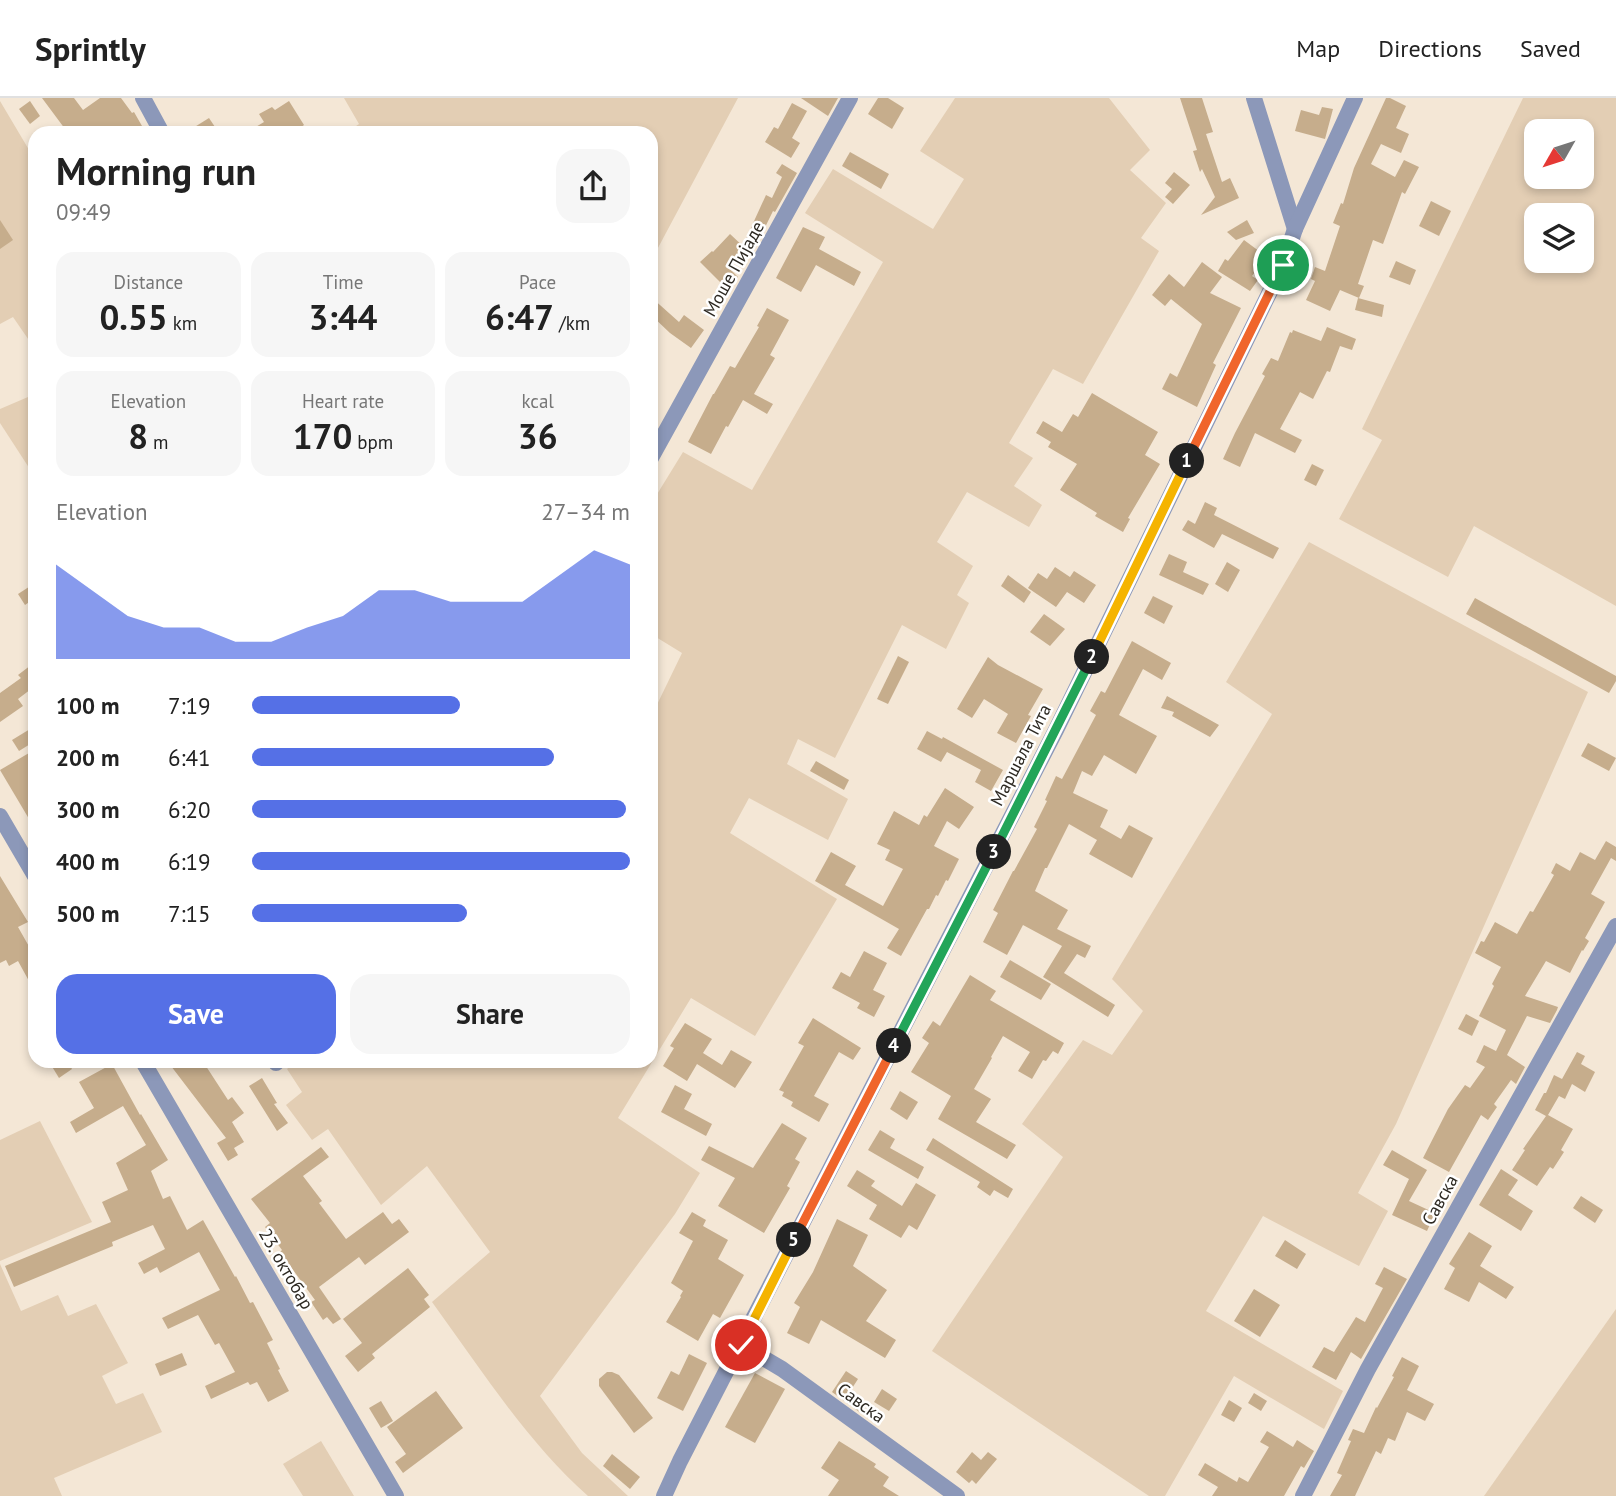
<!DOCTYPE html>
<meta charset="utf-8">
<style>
body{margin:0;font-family:"PT Sans",sans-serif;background:#f6f6f6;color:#222;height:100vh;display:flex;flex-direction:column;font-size:26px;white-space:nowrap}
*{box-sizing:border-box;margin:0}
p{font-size:23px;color:#767676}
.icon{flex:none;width:38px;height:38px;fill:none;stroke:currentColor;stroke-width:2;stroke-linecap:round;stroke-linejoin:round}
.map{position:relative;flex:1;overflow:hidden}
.sheet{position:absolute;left:28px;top:28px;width:630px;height:942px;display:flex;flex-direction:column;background:#fff;border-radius:21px;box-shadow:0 4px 10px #0003}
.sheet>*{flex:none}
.needle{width:46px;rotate:231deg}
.tools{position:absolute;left:1524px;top:21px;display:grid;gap:14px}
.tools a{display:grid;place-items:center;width:70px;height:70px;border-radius:14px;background:#fff;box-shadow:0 4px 10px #0003;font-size:35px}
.pin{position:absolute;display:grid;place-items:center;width:60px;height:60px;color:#fff;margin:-30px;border:4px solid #fff;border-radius:50%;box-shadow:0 2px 7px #0007}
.km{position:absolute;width:35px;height:35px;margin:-18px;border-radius:50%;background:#222;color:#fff;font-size:19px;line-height:35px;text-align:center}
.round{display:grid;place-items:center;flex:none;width:74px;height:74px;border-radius:21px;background:#f6f6f6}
.head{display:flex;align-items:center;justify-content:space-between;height:119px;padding:0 28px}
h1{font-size:38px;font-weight:600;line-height:52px}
.figures{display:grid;grid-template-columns:repeat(3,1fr);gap:10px;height:119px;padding:7px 28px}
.figures div{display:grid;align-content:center;border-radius:18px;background:#f6f6f6;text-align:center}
.figures b{font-size:35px;font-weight:600}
.figures small{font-size:19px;font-weight:400}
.figures p{font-size:19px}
.chart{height:196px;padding:14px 28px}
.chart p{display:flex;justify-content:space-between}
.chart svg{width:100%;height:126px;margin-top:7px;fill:#5570e6;opacity:.7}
.button{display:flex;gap:14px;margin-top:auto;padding:14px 28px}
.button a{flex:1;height:80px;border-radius:21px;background:#5570e6;color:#fff;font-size:28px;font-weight:600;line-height:80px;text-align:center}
.button a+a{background:#f6f6f6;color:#222}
ul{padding:0 28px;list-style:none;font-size:23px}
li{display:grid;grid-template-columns:112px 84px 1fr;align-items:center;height:52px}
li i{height:18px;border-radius:9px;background:#5570e6}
header{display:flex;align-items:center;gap:42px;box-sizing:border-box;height:98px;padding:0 35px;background:#fff;border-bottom:2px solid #e0e0e0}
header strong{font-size:33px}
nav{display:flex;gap:38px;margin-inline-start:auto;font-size:24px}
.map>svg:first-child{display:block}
.green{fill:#e3ceb4;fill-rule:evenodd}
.building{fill:#c6ad8c}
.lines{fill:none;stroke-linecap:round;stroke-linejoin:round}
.minor{stroke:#8c98b9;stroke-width:16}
.split-1-casing{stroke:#fff;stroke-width:14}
.split-2-casing{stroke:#fff;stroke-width:14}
.split-3-casing{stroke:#fff;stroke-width:14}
.split-4-casing{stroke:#fff;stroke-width:14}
.split-5-casing{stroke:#fff;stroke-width:14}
.split-6-casing{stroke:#fff;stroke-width:14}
.split-1{stroke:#f0652b;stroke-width:9}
.split-2{stroke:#f5b400;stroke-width:9}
.split-3{stroke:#22a559;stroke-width:9}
.split-4{stroke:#22a559;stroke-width:9}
.split-5{stroke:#f0652b;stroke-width:9}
.split-6{stroke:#f5b400;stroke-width:9}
.labels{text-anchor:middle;stroke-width:5;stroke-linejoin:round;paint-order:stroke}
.street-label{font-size:18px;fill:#2d2922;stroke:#fff}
</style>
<header>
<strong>Sprintly</strong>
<nav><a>Map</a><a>Directions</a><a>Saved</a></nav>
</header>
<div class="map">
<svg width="1616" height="1398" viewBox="0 0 1616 1398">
<rect width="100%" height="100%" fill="#f4e7d6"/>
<g class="green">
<path d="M344 0H738L651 163V35H346L359 26Z"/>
<path d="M955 0H1109L1150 52 1130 72 1166 105 1141 140 1159 153 1083 286 1053 271 1009 345 1033 360 1014 388 1042 407 1029 429 967 394 937 444 973 468 957 497 969 505 946 551 902 527 835 660 798 641 787 666 848 701 828 742 749 700 730 735 837 801 755 938 691 900 618 1020 700 1075 675 1116 540 1298 582 1355 628 1398H588C527 1344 480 1270 432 1204L490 1154 427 1068 381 1107 328 1031 312 1042 286 1007 302 994 287 971 298 962H651V619L682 555 651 536V406L683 354 752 392 883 164 805 115 833 71 933 131 964 81 920 53Z"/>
<path d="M1523 0H1616V508L1474 428 1448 479 1339 421 1382 342 1362 331ZM1536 33H1582V79H1536ZM1536 117H1582V163H1536Z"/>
<path d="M0 3 35 62V251L13 219 0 226Z"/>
<path d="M35 296V379L0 325V311Z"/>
<path d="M1309 444 1588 594 1396 1026 1358 1095 1388 1113 1359 1168 1263 1118 1206 1213 1343 1293 1324 1331 1234 1278 1165 1398H1149L932 1253 1063 1059 1022 1026 1083 942 1112 957 1143 913 1112 881 1272 616 1226 584Z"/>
<path d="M40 1023 92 1124 0 1163V1042Z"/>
<path d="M0 1166 21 1213 58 1197 68 1218 96 1206 128 1265 102 1278 116 1306 143 1295 162 1334 54 1380 62 1398H0Z"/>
<path d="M1616 1211V1398H1484Z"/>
<path d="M321 1343 354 1398H303L283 1366Z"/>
</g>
<g class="building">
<path d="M42 0H74L83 12 100 0H121L132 15 134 14 146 35H68Z"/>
<path d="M801 0H838L828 18Z"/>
<path d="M878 0H888L904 10 892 31 868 16Z"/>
<path d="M1180 0H1202L1213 34 1206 36 1222 84 1230 80 1239 100 1201 117 1215 99 1202 71 1200 74 1193 53 1197 52Z"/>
<path d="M1386 0H1390L1406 8 1396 30 1409 36 1401 55 1381 46 1371 66 1395 79 1404 62 1419 69 1405 96 1402 94 1383 146 1373 142 1358 186 1364 188 1359 200 1340 192 1330 213 1306 202 1315 183 1311 181 1315 169 1325 173 1340 128 1333 125 1341 105 1343 106 1354 70Z"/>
<path d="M30 3 40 18 30 26 19 11Z"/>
<path d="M289 3 304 27 300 30 303 35H246L264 24 259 16 272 9 275 12Z"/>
<path d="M792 5 807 13 792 40 800 45 791 60 765 44 774 29 778 31Z"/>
<path d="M1322 9 1333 11 1325 41 1295 33 1301 12 1319 17Z"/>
<path d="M209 20 219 35H185Z"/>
<path d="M850 54 889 76 881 91 842 68Z"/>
<path d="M782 66 797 75 775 114 773 113 755 150 744 145 766 97 772 100 782 79 776 75Z"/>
<path d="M1174 74 1190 87 1173 106 1165 99 1172 91 1165 85Z"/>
<path d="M1431 103 1451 113 1439 138 1419 128Z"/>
<path d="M0 122 13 142 0 151Z"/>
<path d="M1247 122 1254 135 1236 142 1227 134Z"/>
<path d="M803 129 825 139 819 151 861 174 854 188 816 167 801 194 776 180Z"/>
<path d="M730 136 745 150 728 169 738 179 726 190 700 164 712 153 713 154Z"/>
<path d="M1244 142 1267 159 1252 178 1258 182 1250 193 1218 173 1225 161 1228 163Z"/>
<path d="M1396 163 1416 172 1410 187 1389 179Z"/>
<path d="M1202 164 1222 179 1210 195 1241 210 1213 265 1216 267 1197 309 1162 291 1170 275 1177 279 1202 226 1171 201 1165 208 1152 197 1169 176 1184 189Z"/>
<path d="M651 199 679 224 684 217 704 232 691 250 670 235 651 217Z"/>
<path d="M1358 200 1384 207 1382 219 1355 212Z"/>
<path d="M767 210 789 222 770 257 775 260 754 296 773 306 767 316 743 302 728 329 726 328 711 356 688 344 713 296H714L730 268 735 270 759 229 757 228Z"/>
<path d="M1327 229 1356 241 1352 252 1340 248 1330 274 1327 273 1313 301 1300 294 1280 331 1302 342 1295 355 1255 335 1240 369 1223 361 1235 335 1265 278 1262 276 1271 260 1278 263 1290 234 1292 235 1293 232 1321 243Z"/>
<path d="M1092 295 1158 334 1145 357 1160 366 1128 420 1130 421 1123 434 1095 418 1097 415 1060 392 1077 366 1048 349 1051 344 1036 335 1043 323 1062 334 1073 316 1078 319Z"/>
<path d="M1312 366 1324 372 1316 388 1304 382Z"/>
<path d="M1205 404 1217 410 1214 417 1279 450 1273 461 1222 436 1214 450 1182 432 1188 422 1195 426Z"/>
<path d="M1169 456 1187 464 1183 474 1209 486 1203 497 1159 477Z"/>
<path d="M1227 464 1240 472 1228 494 1215 486Z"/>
<path d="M1055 469 1070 479 1074 473 1096 487 1084 505 1067 494 1056 509 1028 490 1038 475 1047 481Z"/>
<path d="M1008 477 1031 494 1024 505 1001 488Z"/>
<path d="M35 485V500L25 507 18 496Z"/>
<path d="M1153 498 1173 508 1164 526 1144 515Z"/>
<path d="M1475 500 1616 578V583L1609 595 1466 516Z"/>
<path d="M1044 516 1065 531 1050 548 1030 534Z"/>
<path d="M1132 543 1171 565 1162 582 1143 571 1119 617 1157 638 1136 676 1104 657 1092 678 1082 673 1073 695 1108 712 1100 729 1121 741 1129 727 1153 740 1132 780 1089 756 1097 742 1069 726 1047 770H1045L1035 793 1068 812 1057 831 1091 848 1085 860 1077 856 1064 875 1115 907 1108 919 1043 879 1062 848 1023 827 1007 857 983 844 998 815 993 812 1013 773H1014L1037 731 1034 729 1047 703 1045 702 1056 678 1062 681 1096 617 1090 613 1101 593 1105 595Z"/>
<path d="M898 558 909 564 888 606 877 601Z"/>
<path d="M988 559 998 567 1043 591 1028 617 1031 618 1016 645 997 635 1008 616 984 601 972 620 957 611Z"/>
<path d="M35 564V588L18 601 23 608 0 624V595L21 580 18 577Z"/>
<path d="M1167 598 1219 627 1210 639 1172 618 1174 614 1161 610Z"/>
<path d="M35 628V643L19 653 12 642Z"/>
<path d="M927 633 942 641 943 639 1003 672 991 693 975 684 981 672 947 654 941 664 917 651Z"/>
<path d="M1588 645 1616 660 1609 673 1581 658Z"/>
<path d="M29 655 35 664V731L0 672Z"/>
<path d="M816 663 849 682 844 692 810 673Z"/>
<path d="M945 690 974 709 959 731 947 723 934 748 959 761 948 783 946 782 938 798 936 797 929 811H927L901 858 887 850 899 831 815 783 831 754 856 768 845 787 883 808 903 771 885 762 890 752 877 746 894 713 919 727 924 717 927 719Z"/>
<path d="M1606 743 1616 749V763L1611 760 1591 796 1605 804 1585 840 1589 843 1583 853 1582 852 1570 875 1546 863 1525 898 1558 909 1557 912 1550 925 1527 918 1507 957 1525 969 1516 986 1511 982 1494 1006 1497 1009 1488 1022 1481 1017 1449 1074 1423 1060 1448 1011 1465 987 1470 990 1485 969 1476 964 1484 947 1496 953 1506 932 1479 918 1494 888 1492 886 1501 869 1475 855 1481 843 1484 844 1495 824 1517 836 1530 813 1533 814 1554 777 1551 775 1556 765 1570 773 1580 754 1595 762Z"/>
<path d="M0 778 28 824 18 829 35 859V894L18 863 9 868 6 862 0 865Z"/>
<path d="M864 853 887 865 873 892 885 898 874 919 857 910 860 905 832 890 841 874 850 879Z"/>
<path d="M1010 862 1051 886 1041 902 1000 879Z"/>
<path d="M970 877 996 893 990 902 1064 945 1058 956 1053 953 1046 963 1043 962 1032 981 1018 973 1030 954 1003 938 991 959 992 960 974 991 991 1001 976 1024 1016 1047 1007 1061 938 1021 951 998 911 974 929 945 922 940 933 923 940 928Z"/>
<path d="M1466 916 1479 923 1472 938 1458 931Z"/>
<path d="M813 920 861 950 853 962 839 954 814 998 829 1006 819 1024 791 1008 793 1004 782 998 784 994 779 992 804 948 798 945Z"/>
<path d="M685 925 712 941 703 955 722 967 731 952 752 964 735 990 697 966 687 983 663 968 674 950 670 948Z"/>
<path d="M1577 954 1585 958 1581 966 1595 974 1585 994 1572 986 1565 1001 1559 998 1548 1017 1573 1031 1561 1052 1564 1054 1553 1071 1550 1069 1537 1088 1512 1072 1525 1052 1523 1051 1546 1018 1535 1012 1544 995H1546L1554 977 1562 981Z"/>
<path d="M48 962H67L72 971 59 980Z"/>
<path d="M178 962H202L228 1002 232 999 244 1015 232 1024 244 1044 234 1050 238 1057 228 1063 217 1045 226 1040 171 968Z"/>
<path d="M112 966 140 1017 141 1016 168 1062 151 1073 163 1101 170 1098 187 1132 203 1122 235 1179 236 1178 250 1205 253 1204 273 1242 267 1245 280 1271 278 1272 289 1293 268 1304 257 1284 250 1287 248 1284 211 1301 205 1288 235 1274 219 1245 215 1247 198 1217 168 1231 162 1220 220 1192 199 1154 160 1175 157 1169 144 1176 138 1165 165 1151 153 1127 112 1144 113 1148 14 1189 5 1168 111 1124 102 1104 128 1092 116 1065 146 1047 123 1008 76 1035 70 1024 94 1010 79 984Z"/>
<path d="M262 980 277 1005 274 1006 288 1025 277 1033 249 988Z"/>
<path d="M675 987 692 996 684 1011 712 1026 706 1038 661 1014Z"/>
<path d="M900 993 918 1004 907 1022 890 1011Z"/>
<path d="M782 1025 807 1040 795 1061 800 1064 787 1088 790 1090 764 1135 718 1108 735 1080 701 1062 709 1048 753 1070Z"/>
<path d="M880 1032 895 1041 890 1050 924 1069 918 1081 868 1052Z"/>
<path d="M933 1040 1013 1091 1008 1100 994 1092 990 1098 977 1089 980 1084 926 1052Z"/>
<path d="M321 1049 329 1059 303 1078 322 1103 319 1105 346 1141 383 1114 392 1126 399 1121 409 1134 365 1167 359 1159 319 1189 341 1221 333 1226 327 1219 323 1222 311 1204 315 1202 280 1154 282 1152 265 1129 270 1125 251 1101Z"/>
<path d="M1392 1052 1427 1072 1409 1103 1435 1115 1427 1133 1392 1117 1409 1081 1383 1067Z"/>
<path d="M1501 1071 1518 1082 1508 1097 1533 1113 1521 1133 1479 1107Z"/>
<path d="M857 1072 875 1083 871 1088 902 1108 916 1085 936 1097 917 1132 909 1127 901 1140 869 1121 877 1107 847 1088Z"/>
<path d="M1581 1098 1603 1112 1595 1125 1573 1110Z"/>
<path d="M692 1114 706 1122 703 1128 728 1142 718 1161 744 1177 720 1220 713 1216 698 1243 666 1224 681 1199 680 1198 683 1193 671 1185 693 1143 679 1135Z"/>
<path d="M837 1121 868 1137 853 1168 887 1192 866 1223 896 1242 885 1260 821 1222 809 1246 787 1235 800 1209 794 1205 813 1174Z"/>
<path d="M1469 1134 1492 1148 1480 1168 1514 1189 1506 1201 1479 1184 1469 1204 1444 1191 1455 1170 1449 1166Z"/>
<path d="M1285 1142 1306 1156 1297 1171 1275 1158Z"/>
<path d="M1384 1169 1407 1181 1361 1261 1351 1254 1336 1282 1312 1269 1324 1249 1334 1254 1356 1219 1365 1224 1383 1190 1375 1186Z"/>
<path d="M408 1170 429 1197 424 1201 430 1209 372 1256 375 1260 358 1274 345 1258 362 1245 343 1221Z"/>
<path d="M1254 1191 1280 1207 1260 1239 1234 1223Z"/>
<path d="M182 1255 187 1267 160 1278 155 1266Z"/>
<path d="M689 1256 707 1265 683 1313 657 1300 671 1273 679 1277Z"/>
<path d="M1402 1259 1419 1268 1407 1292 1434 1306 1425 1323 1407 1314 1395 1343 1388 1340 1381 1356 1376 1353 1355 1398H1330L1342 1377 1337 1375 1351 1343 1348 1342 1353 1331 1364 1335 1376 1309 1377 1310 1394 1279 1392 1278Z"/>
<path d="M846 1273 858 1281 847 1298 865 1310 862 1316 832 1294Z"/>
<path d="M607 1274H612L619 1277 653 1320 634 1335 599 1288V1281Z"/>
<path d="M755 1275 785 1291 755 1345 725 1329Z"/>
<path d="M882 1291 897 1301 889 1313 874 1304Z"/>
<path d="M436 1293 463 1330 403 1375 395 1364 406 1356 387 1329Z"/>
<path d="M1254 1295 1267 1303 1261 1313 1248 1305Z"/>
<path d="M1229 1302 1242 1310 1234 1324 1221 1317Z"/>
<path d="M381 1303 393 1323 381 1330 369 1310Z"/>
<path d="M1267 1333 1293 1349 1297 1342 1314 1353 1304 1370 1301 1368 1284 1398H1212L1218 1389 1198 1377 1205 1365 1237 1384 1239 1379 1248 1384 1269 1349 1260 1344Z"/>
<path d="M839 1343 876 1366 874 1369 889 1379 883 1388 899 1398H828L839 1382 821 1370Z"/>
<path d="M972 1354 981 1362 988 1354 997 1361 976 1386 972 1382 969 1385 956 1374Z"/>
<path d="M612 1356 640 1379 630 1391 603 1368Z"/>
</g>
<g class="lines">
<g class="minor">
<path d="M143 0 162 35"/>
<path d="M1254 0 1295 131"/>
<path d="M651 360 850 0"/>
<path d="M0 718 35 778"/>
<path d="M142 962 396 1398"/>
<path d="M276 965 279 962"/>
<path d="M741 1247 782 1271 957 1398"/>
<path d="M664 1398 680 1363 1056 632 1283 167 1295 131 1355 0"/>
<path d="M1303 1398 1368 1271 1616 828"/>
</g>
</g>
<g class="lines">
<g class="split-1-casing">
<path id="split-1" d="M1187 363 1283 167"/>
</g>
<g class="split-2-casing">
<path id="split-2" d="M1092 559 1187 363"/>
</g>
<g class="split-3-casing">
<path id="split-3" d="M994 754 1092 559"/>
</g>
<g class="split-4-casing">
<path id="split-4" d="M894 948 994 754"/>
</g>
<g class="split-5-casing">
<path id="split-5" d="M794 1142 894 948"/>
</g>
<g class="split-6-casing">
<path id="split-6" d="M741 1247 794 1142"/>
</g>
<use href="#split-1" class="split-1"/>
<use href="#split-2" class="split-2"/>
<use href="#split-3" class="split-3"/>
<use href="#split-4" class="split-4"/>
<use href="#split-5" class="split-5"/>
<use href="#split-6" class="split-6"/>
</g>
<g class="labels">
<g class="street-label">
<text transform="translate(734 171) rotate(-61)" y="6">Моше Пијаде</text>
<text transform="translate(1021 657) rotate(-63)" y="6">Маршала Тита</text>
<text transform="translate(1440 1102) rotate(-61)" y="6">Савска</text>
<text transform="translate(286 1171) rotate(60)" y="6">23. октобар</text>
<text transform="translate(861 1305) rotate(36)" y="6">Савска</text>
</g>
</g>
</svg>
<div class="tools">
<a><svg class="needle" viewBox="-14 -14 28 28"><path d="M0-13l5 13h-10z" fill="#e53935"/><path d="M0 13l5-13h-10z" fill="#767676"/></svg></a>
<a><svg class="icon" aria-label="layers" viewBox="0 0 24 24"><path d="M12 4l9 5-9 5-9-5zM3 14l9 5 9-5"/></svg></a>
</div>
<div class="pin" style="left:1283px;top:167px;background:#1e9e55"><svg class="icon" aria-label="arrive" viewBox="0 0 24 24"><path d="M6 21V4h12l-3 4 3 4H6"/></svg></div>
<div class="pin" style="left:741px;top:1247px;background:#d93025"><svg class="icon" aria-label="check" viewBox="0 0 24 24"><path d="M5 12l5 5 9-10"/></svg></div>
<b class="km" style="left:1187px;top:363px">1</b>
<b class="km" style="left:1092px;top:559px">2</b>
<b class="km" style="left:994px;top:754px">3</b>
<b class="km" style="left:894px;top:948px">4</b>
<b class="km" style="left:794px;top:1142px">5</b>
<section class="sheet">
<div class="head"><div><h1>Morning run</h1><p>09:49</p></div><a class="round"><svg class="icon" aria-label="share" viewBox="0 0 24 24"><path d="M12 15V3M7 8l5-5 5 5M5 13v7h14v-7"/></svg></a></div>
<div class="figures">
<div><p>Distance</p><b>0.55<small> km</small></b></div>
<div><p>Time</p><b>3:44</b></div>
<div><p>Pace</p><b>6:47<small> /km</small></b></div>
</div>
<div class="figures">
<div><p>Elevation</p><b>8<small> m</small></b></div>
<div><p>Heart rate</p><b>170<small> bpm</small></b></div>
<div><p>kcal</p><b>36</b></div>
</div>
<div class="chart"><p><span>Elevation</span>27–34 m</p>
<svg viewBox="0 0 160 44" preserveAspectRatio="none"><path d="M0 44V11L10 20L20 29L30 33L40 33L50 38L60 38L70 33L80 29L90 20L100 20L110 24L120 24L130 24L140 15L150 6L160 11V44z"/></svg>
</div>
<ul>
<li><b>100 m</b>7:19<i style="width:55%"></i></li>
<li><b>200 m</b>6:41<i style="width:80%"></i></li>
<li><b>300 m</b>6:20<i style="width:99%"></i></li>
<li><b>400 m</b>6:19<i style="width:100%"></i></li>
<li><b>500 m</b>7:15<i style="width:57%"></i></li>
</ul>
<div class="button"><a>Save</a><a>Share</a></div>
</section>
</div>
